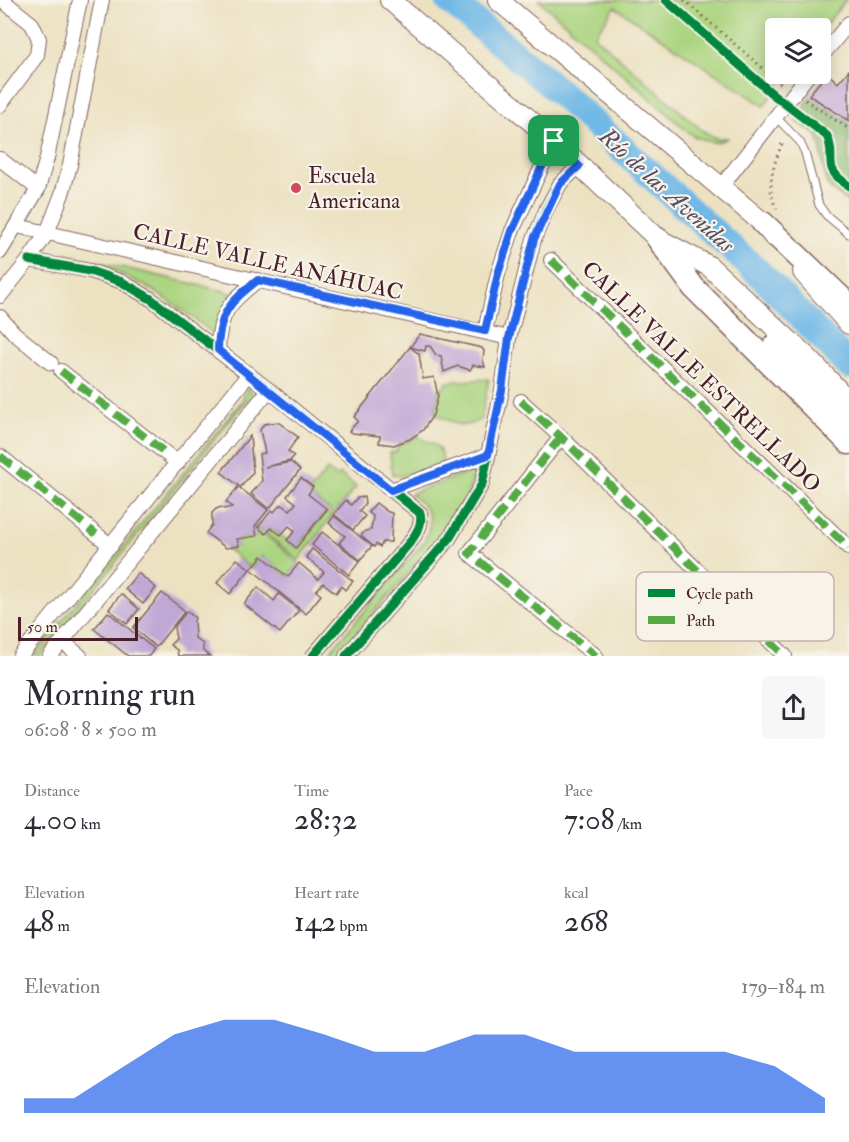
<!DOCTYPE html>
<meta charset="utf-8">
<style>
body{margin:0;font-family:"IM FELL Double Pica",serif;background:#f7f7f7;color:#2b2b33;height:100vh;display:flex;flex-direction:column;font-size:22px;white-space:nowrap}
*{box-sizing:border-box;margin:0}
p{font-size:20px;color:#7c7c81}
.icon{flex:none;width:33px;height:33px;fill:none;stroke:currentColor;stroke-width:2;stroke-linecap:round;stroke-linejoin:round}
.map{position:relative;height:656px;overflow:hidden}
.details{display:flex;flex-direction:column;background:#fff;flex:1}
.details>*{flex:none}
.fabs{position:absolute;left:765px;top:18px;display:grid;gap:12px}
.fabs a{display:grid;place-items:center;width:66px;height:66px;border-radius:6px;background:#fff;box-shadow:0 3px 15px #0003;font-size:30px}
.scale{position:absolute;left:18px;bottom:15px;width:120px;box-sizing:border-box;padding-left:6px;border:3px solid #4a1f2b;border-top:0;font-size:16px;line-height:21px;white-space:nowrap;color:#4a1f2b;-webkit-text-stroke:4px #f7f3e8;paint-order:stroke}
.pin{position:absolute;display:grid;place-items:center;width:51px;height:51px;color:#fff;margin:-26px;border-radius:12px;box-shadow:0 3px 9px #0006}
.round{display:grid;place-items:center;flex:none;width:63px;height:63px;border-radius:6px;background:#f7f7f7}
.overview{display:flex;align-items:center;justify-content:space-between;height:102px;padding:0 24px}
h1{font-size:33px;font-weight:600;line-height:45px}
.figures{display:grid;grid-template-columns:repeat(3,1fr);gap:9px;height:102px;padding:6px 24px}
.figures div{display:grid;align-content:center}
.figures b{font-size:30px;font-weight:600}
.figures small{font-size:16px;font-weight:400}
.figures p{font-size:16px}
.chart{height:168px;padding:12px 24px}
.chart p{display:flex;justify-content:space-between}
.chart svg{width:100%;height:108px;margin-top:6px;fill:#2563eb;opacity:.7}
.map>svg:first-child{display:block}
.green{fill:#aad47f;stroke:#7a7a55;stroke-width:1.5}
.forest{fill:#87b66e;stroke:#686a4c;stroke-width:1.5}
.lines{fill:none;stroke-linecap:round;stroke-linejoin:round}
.river{stroke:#6fb8e7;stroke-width:28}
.building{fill:#c0a8d5}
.lane-casing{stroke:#836360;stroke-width:9}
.street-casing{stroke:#836360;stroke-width:16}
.secondary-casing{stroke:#836360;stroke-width:22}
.primary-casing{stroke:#836360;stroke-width:25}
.path{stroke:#836360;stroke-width:3;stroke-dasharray:1.5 4.5;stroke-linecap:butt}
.lane{stroke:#fff;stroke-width:7}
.street{stroke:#fff;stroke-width:14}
.secondary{stroke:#fff;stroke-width:20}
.primary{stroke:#fff;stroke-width:22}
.quiet{stroke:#57aa44;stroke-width:8;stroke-dasharray:15 8;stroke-linecap:butt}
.cycleway-casing{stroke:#f7f3e8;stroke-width:13}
.cycleway{stroke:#00873e;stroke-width:9}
.route-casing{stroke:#fff;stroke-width:12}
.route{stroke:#2563eb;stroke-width:8}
.poi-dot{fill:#d1495b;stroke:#f7f3e8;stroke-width:2}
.labels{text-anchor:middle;stroke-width:4.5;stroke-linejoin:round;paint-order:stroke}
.poi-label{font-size:22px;fill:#4a1f2b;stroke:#f7f3e8;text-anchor:start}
.street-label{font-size:22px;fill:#4a1f2b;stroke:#f7f3e8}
.water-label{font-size:24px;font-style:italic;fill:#554d63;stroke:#f7f3e8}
.key{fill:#f7f3e8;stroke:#c3b3af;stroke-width:1.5}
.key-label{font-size:16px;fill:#4a1f2b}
</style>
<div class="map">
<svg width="849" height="656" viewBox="0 0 849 656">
<rect width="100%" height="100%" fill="#f7f3e8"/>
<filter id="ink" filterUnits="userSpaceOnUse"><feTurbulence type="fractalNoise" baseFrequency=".0167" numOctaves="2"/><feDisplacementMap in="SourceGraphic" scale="12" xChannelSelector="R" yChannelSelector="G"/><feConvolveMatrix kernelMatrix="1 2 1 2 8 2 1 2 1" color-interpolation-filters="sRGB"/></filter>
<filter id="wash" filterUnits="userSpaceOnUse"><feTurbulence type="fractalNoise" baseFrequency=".008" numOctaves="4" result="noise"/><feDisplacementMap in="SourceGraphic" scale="24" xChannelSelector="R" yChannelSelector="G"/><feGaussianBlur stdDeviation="1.35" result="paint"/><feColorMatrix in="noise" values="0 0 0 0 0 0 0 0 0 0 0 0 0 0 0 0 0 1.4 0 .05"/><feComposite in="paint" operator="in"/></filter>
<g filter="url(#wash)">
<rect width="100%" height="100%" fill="#ece2c2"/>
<g class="green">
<path d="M539 0H846L821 31 820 28H776V74H787L764 106 615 7 594 36 703 131 716 138H727C713 146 707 141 693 136Z"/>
<path d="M65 254 232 293 233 297 214 334C184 311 154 288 119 273 102 267 83 263 65 259Z"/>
<path d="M489 379 481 419C464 431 452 423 435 413L439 388 443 389 447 382Z"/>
<path d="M247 388 256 397 245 402 40 656 34 655 242 401Z"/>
<path d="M417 435C428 447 440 437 443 463L402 476 392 475 390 453 396 452 399 444 410 441Z"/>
<path d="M327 470 337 477 340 474 356 487 334 514 308 494Z"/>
<path d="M474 470 468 494 442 535 336 656H326L424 542C435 519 430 509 410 494Z"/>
<path d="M326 512 332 516 299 560 266 534 271 528 297 548Z"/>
<path d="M255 526 299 563 288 577 262 556 251 569 226 548 238 546 237 539 257 536Z"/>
</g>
<path class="forest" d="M810 97 849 123V202L831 190 826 183 820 145 816 135 795 121Z"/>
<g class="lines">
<path class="river" d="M449 0 557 90 761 275 849 365"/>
</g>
<g id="blocks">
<g class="building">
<path d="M849 70V121L809 95 827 73 838 83Z"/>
<path d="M420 334 482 348 484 351 483 360 485 367 473 365 470 370 458 366 444 372 441 356 436 355 430 346H426L425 351 410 347Z"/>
<path d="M410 347 419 354 423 379 434 377 438 396 433 415 423 430 410 439 394 445 379 443 380 436 352 433 349 431 358 421 354 417Z"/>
<path d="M278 422 298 437 288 451 294 456 290 461 265 467 291 462 300 470 269 509 251 494 262 481 259 454 265 453 260 430 264 424Z"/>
<path d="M250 436 253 472 240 488 268 510 255 526 257 536 237 539 239 546 226 548 206 533 212 525V513L216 509 221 507 224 509 232 507 226 502 239 486 221 472Z"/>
<path d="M301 478 313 487 308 494 327 509 296 548 287 540 295 531 289 526 281 535 271 528 266 534 258 527 272 510 274 512 281 504 290 510 296 503 287 496Z"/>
<path d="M364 497 365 504 359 511 365 516 353 530 334 514 346 500 351 505 357 498Z"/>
<path d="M376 503 388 512 392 513 391 542H383L380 547 376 544 374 547 361 536 365 531 371 530 373 516 368 512Z"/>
<path d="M334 516 372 546 360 560 339 543 345 536 329 523Z"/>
<path d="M322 532 360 561 349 575 312 545Z"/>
<path d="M312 549 353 581 345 590 341 586 336 593 323 583 316 591 321 595 306 614 251 569 262 556 288 577 299 563 318 579 324 572 306 557Z"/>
<path d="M237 559 250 569 230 594 217 583Z"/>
<path d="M138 573 156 588 143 604 125 589Z"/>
<path d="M258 587 274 601 279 594 299 610 280 633 244 604Z"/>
<path d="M162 593 185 611 156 647 133 628Z"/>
<path d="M121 594 139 609 127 624 109 609Z"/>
<path d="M187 611 195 618 194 621 195 638 203 644V651L210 656H178L177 650 170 645 176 639 174 627Z"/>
<path d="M108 612 154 649 149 656H128L94 629Z"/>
</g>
</g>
</g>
<g filter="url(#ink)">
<use href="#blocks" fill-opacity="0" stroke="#836360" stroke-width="1.5"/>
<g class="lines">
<g class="lane-casing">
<path id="lane" d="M776 117 800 142 805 153 819 205 826 215 849 234"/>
</g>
<g class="street-casing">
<g id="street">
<path d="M820 58 849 23"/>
<path d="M0 105 37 55 39 39 32 24 2 0"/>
<path d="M0 159 38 189"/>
<path d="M720 188 809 74"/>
<path d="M17 226 509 338"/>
<path d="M0 252 38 189 47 158 80 0"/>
<path d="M29 260 90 271 122 282 151 299 269 390 420 513C423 524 417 532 411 541L313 656"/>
<path d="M551 260 849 548"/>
<path d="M0 296 29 260 47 233 62 194 70 165 102 0"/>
<path d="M0 317 14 333 51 363"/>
<path d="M485 331 498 274 512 231 554 141"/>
<path d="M218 349C219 312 230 302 258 280"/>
<path d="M61 371 178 463"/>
<path d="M521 401 561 437 785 656"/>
<path d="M561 437 469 553 596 656"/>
<path d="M0 456 111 546"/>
<path d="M391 490 488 455"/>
<path d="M63 642 80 656"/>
<path d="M20 656 249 374"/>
<path d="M50 656 269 390"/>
<path d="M346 656 449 539 482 484 502 390 509 338 534 239 547 208 560 184 579 166"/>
</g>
</g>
<g class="secondary-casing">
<g id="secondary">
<path d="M390 0 554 141 658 239 709 266 810 360 849 402"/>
<path d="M498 0 763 223 773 236"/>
<path d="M803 272 849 324"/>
</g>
</g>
<g class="primary-casing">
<g id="primary">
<path d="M763 223 849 305"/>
<path d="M658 239 694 288 849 443"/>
<path d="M774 346 849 420"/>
</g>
</g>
<g class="path">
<path d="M684 0 782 85"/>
<path d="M805 100 849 129"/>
<path d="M777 209C764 188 775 161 783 141"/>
</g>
<use href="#lane" class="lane"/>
<use href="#street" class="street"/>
<use href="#secondary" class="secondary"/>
<use href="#primary" class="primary"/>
<g class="quiet">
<path d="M551 260 849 548"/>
<path d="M61 371 163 451"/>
<path d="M521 401 561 437 785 656"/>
<path d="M561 437 469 553 596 656"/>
<path d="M0 456 96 534"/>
</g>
<g class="cycleway-casing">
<g id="cycleway">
<path d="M666 0 770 92 827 136C838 160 819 166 849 186"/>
<path d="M29 260 90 271 122 282 151 299 269 390 420 513C423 524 417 532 411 541L313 656"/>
<path d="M346 656 449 539 482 484 502 390 509 338 534 239 547 208 560 184 579 166"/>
</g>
</g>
<use href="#cycleway" class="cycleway"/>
</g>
</g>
<g class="lines" filter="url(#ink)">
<g class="route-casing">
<path id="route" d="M554 141 579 166 560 184 534 239 509 338 502 390 488 455 391 490 218 350C219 312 230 302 258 280L485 331 498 274 512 231Z"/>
</g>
<use href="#route" class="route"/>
</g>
<circle class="poi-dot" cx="296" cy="188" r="6"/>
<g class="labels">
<g class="poi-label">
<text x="308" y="183">Escuela<tspan x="308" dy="25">Americana</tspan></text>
</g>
<g class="street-label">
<text transform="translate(268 261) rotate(13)" y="8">CALLE VALLE ANÁHUAC</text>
<text transform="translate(702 376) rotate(44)" y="8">CALLE VALLE ESTRELLADO</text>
</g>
<g class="water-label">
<text transform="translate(667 190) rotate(42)" y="8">Río de las Avenidas</text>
</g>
</g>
<rect x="636" y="572" width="198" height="69" rx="9" class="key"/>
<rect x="648" y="589" width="27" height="8" fill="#00873e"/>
<rect x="648" y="616" width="27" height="8" fill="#57aa44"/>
<g class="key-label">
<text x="686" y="599">Cycle path</text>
<text x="686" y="626">Path</text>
</g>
</svg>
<div class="fabs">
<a><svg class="icon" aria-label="layers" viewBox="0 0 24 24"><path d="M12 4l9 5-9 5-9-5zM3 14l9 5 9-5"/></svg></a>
</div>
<div class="scale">50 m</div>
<div class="pin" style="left:554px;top:141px;background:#1e9e55"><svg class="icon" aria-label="arrive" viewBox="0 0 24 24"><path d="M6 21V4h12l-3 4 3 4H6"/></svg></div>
</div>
<section class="details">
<div class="overview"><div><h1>Morning run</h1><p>06:08 · 8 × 500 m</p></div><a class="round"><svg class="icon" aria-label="share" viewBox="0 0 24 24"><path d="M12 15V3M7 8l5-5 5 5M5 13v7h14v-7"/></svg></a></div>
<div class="figures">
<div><p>Distance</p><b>4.00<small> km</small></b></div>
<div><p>Time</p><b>28:32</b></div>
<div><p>Pace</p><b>7:08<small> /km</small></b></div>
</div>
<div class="figures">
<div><p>Elevation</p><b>48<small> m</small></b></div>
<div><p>Heart rate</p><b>142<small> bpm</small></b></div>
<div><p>kcal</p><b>268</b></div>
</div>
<div class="chart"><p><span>Elevation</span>179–184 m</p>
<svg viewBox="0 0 160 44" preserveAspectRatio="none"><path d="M0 44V38L10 38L20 25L30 12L40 6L50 6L60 12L70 19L80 19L90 12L100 12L110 19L120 19L130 19L140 19L150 25L160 38V44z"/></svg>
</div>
</section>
